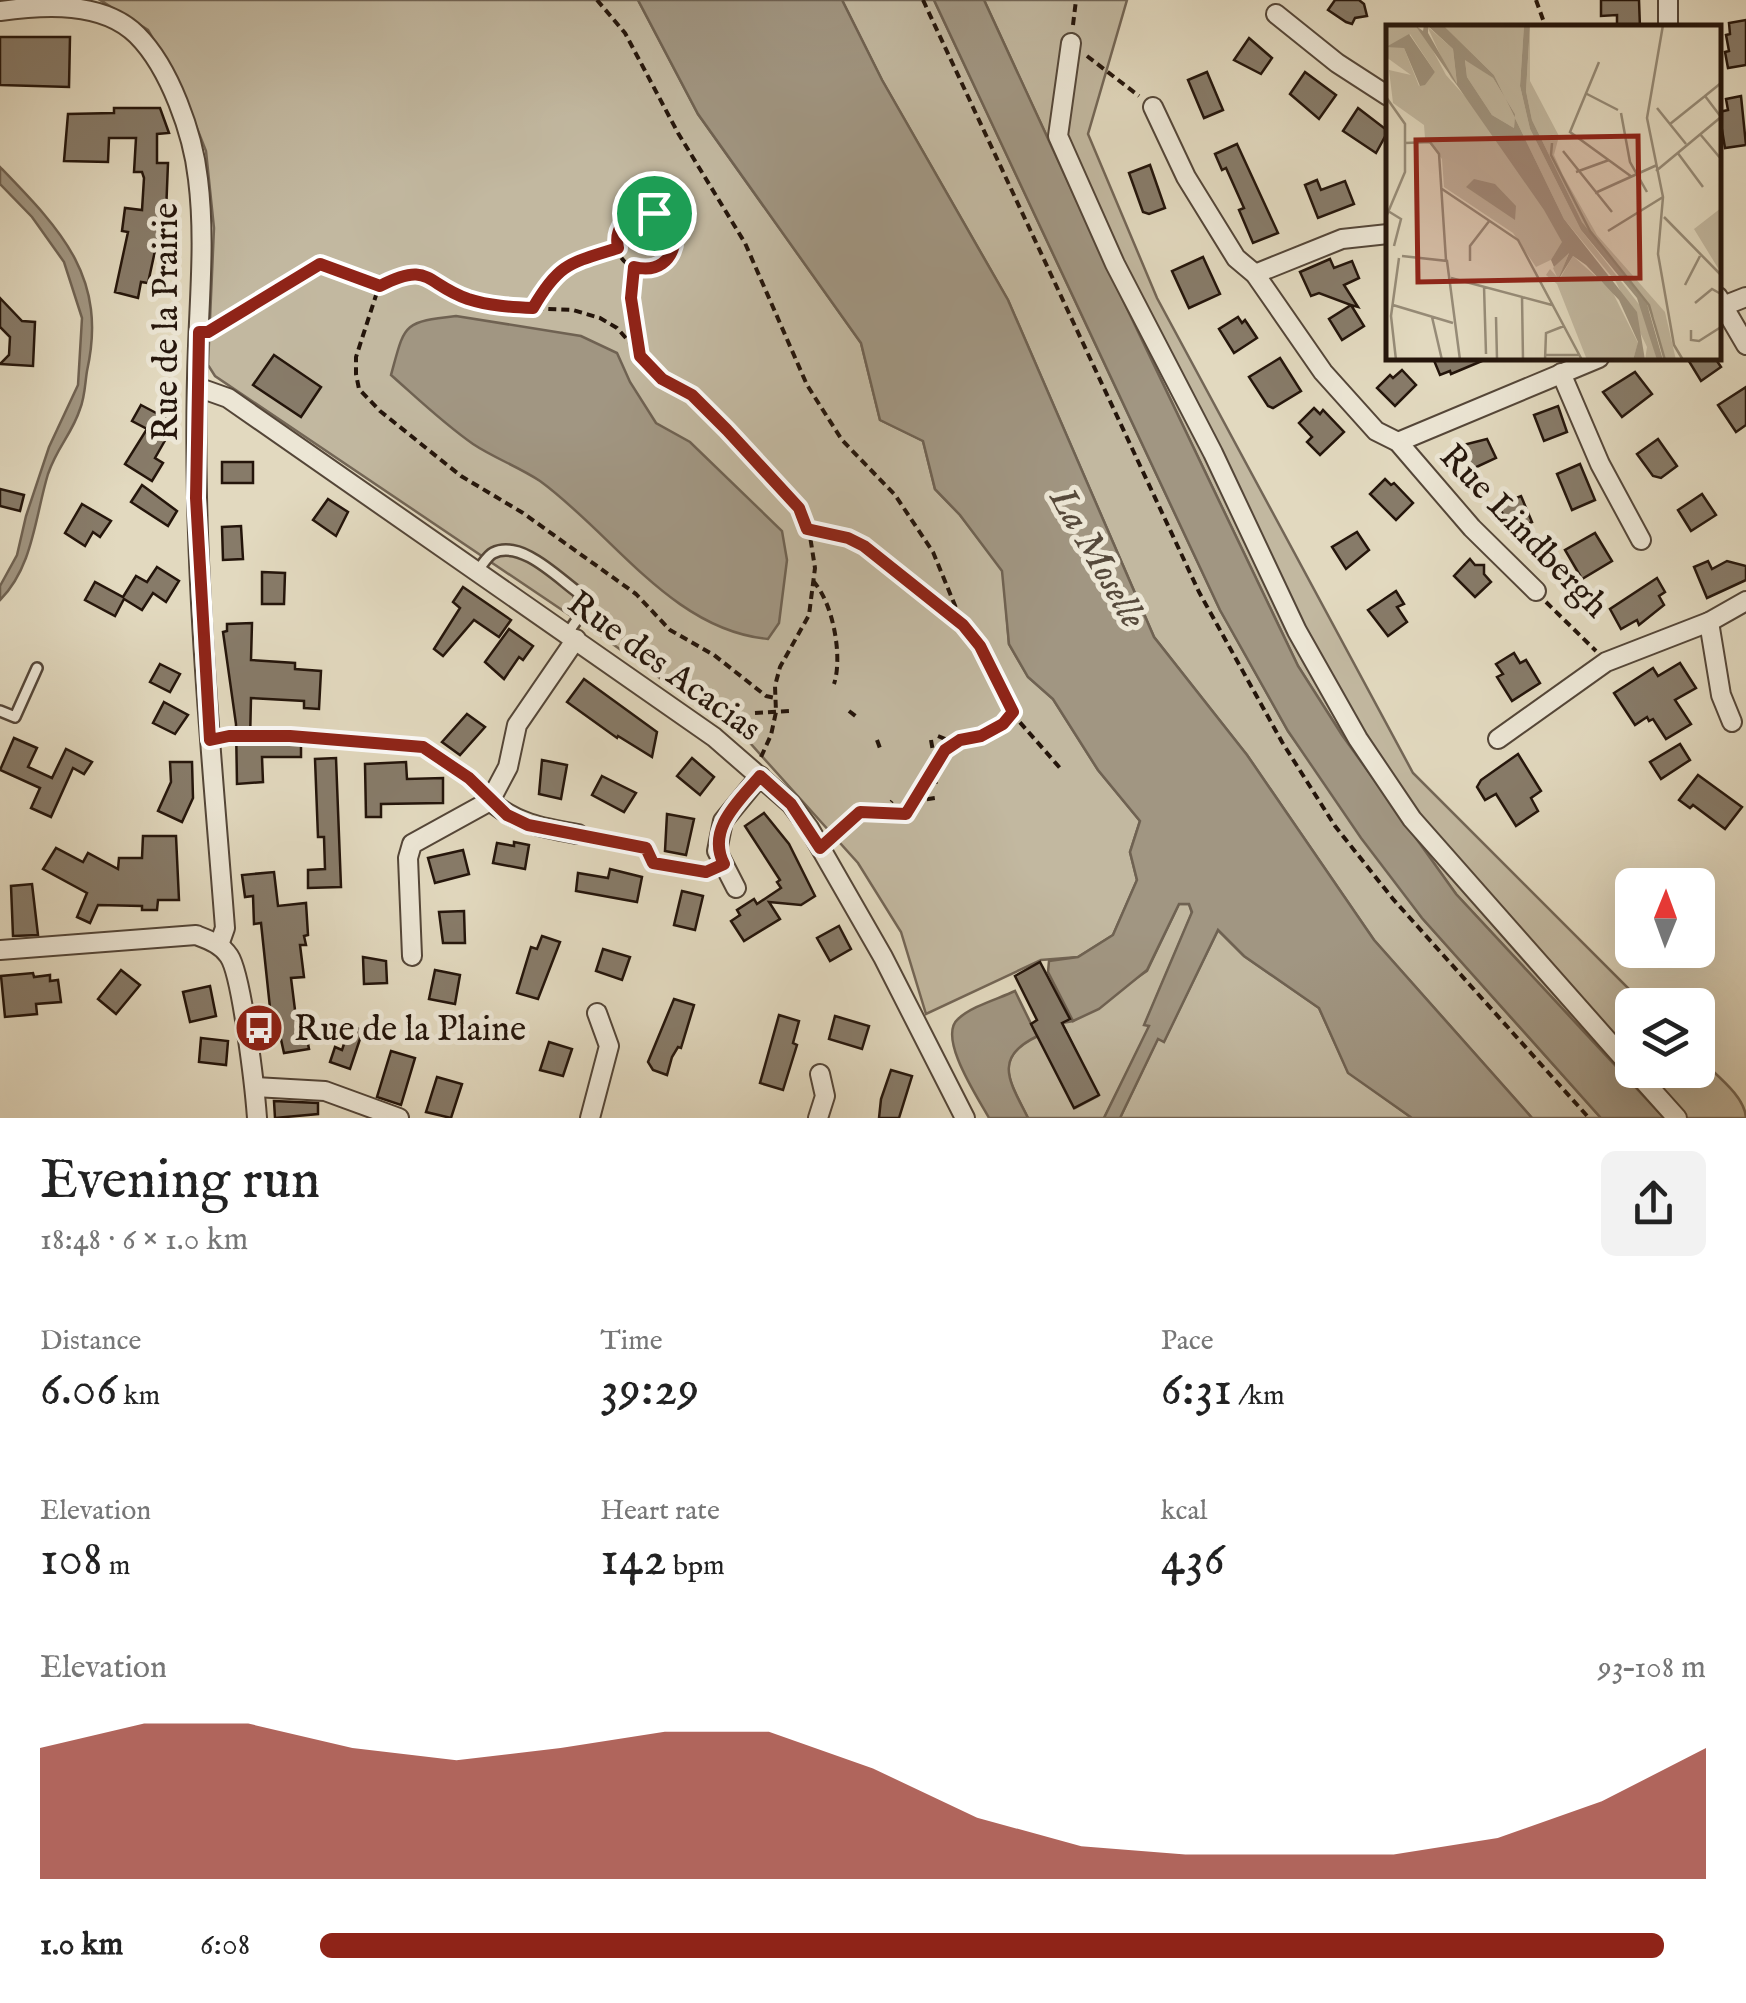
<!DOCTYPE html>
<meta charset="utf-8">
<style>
body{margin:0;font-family:"IM FELL English",serif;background:#f2f2f2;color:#222;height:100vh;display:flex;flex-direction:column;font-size:38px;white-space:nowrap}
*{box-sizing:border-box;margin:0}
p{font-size:32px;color:#767676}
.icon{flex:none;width:55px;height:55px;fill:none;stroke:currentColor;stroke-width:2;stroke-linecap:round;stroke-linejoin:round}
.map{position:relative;height:1118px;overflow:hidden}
.side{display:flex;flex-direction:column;background:#fff;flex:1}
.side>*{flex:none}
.needle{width:65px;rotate:1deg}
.buttons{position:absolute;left:1615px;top:868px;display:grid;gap:20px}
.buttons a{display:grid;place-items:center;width:100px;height:100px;border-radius:15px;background:#fff;box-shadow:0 10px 40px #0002;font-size:50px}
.pin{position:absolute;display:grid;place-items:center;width:85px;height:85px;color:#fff;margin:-42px;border:5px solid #fff;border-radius:50%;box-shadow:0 2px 10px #0007}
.round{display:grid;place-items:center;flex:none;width:105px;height:105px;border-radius:15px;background:#f2f2f2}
.summary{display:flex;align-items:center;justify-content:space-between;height:170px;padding:0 40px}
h1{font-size:55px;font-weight:600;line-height:75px}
.stats{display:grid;grid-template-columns:repeat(3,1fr);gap:15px;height:170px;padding:10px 40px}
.stats div{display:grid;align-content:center}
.stats b{font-size:50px;font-weight:600}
.stats small{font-size:28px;font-weight:400}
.stats p{font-size:28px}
.chart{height:280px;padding:20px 40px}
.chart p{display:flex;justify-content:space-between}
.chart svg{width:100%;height:180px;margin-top:10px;fill:#8f2418;opacity:.7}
ul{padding:0 40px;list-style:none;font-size:32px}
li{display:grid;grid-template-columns:160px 120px 1fr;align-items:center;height:75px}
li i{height:25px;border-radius:12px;background:#8f2418}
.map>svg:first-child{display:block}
.green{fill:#c2b8a0;stroke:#736656;stroke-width:2.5}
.water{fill:#a19682;stroke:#6f6252;stroke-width:2.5}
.building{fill:#877b69;stroke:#24150b;stroke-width:2.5}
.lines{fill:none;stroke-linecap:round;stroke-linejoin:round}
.service-casing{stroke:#544638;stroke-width:14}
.minor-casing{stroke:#544638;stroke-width:22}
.path{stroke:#24150b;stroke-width:4;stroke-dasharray:8 5;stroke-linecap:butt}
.service{stroke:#ece6d5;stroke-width:9}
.minor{stroke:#ece6d5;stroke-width:18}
.route-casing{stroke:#fff;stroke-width:20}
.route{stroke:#8f2418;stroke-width:12}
.labels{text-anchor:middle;stroke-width:10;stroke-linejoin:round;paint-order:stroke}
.street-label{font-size:35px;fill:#24150b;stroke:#ece6d5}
.poi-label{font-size:35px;fill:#24150b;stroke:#ece6d5;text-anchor:start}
.water-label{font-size:38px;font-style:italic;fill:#56493b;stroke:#ece6d5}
.inset-road{fill:none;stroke:#968b77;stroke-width:2.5}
.view{fill:#8f2418;fill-opacity:0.15;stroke:#8f2418;stroke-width:5}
.inset-edge{fill:none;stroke:#24150b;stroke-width:5}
</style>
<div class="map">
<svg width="1746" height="1118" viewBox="0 0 1746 1118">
<rect width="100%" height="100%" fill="#e2d9bf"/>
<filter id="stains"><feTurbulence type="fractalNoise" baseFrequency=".002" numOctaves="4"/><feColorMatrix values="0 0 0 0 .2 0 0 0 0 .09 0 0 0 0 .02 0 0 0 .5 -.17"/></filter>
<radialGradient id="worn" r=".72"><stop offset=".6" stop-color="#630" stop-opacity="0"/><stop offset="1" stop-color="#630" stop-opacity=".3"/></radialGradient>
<g class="green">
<path d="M100 0H638L698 114 861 343 880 420 923 441 935 489 960 515 1003 571 1009 644 1028 677 1053 699 1098 770 1140 821 1130 852 1137 880 1113 935 1078 957 1041 960 926 1014 901 932 858 863 750 743 614 645 215 376 208 365 214 228 206 151 180 85 148 30Z"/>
<path d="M842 0H934L1220 610 1288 731 1422 918 1601 1118H1532L1374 940 1247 755 1154 637 1008 300 882 80Z"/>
<path d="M984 0H1127L1088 134 1157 298 1413 773 1645 1005H1632V1070H1698V1057C1713 1073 1745 1095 1746 1118H1664L1456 894 1342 735 1298 666 1109 271Z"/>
<path d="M1179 904H1189L1192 913 1145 1024 1150 1026 1104 1118H1028C1010 1081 991 1058 1038 1036L1075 1108 1098 1096 1062 1023 1073 1021 1147 971Z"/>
<path d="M1218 930 1244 956 1319 1008 1348 1072 1412 1118H1120L1158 1038 1164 1041Z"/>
</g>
<g class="water">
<path d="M638 0H842L882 80 1008 300 1154 637 1247 755 1374 940 1532 1118H1412L1348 1073 1319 1008 1244 956 1218 930 1164 1042 1158 1039 1120 1118H1104L1149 1026 1144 1025 1192 912 1189 904H1179L1147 970 1099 1009 1073 1021 1048 972 1049 961 1078 957 1113 935 1137 880 1130 852 1140 821 1098 770 1053 699 1028 677 1009 644 1002 571 960 515 935 489 923 441 880 420 861 343 698 114Z"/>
<path d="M934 0H984L1109 271 1298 666 1342 735 1456 894 1664 1118H1601L1422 918 1361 838 1288 731 1220 610Z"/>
<path d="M0 167C61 230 108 277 87 371 85 383 85 397 80 409 72 434 57 447 48 474 35 517 33 567 0 600V586L17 555 26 516 49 447 78 385 82 318 64 262 32 217 0 184Z"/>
<path d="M456 316 581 336 617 353 630 382 656 423 690 442 782 531 787 560 779 623 768 639C672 630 613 534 540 481 519 467 494 458 473 444 444 424 417 398 391 375 405 324 402 322 456 316Z"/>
<path d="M1015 991 1037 1036C992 1058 1010 1082 1028 1118H989C978 1098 937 1037 958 1019 972 1006 998 999 1015 991Z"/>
</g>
<g class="building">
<path d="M1335 0H1359L1364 4 1367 16 1355 18 1352 24 1346 22 1328 10Z"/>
<path d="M1601 0H1639L1640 28H1617V15L1601 16Z"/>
<path d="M1746 20V65L1728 68 1725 52 1729 51 1726 35 1730 34 1729 23Z"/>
<path d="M0 37H70L69 87 0 85Z"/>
<path d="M1249 38 1272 58 1261 74 1234 60Z"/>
<path d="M1207 72 1223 110 1204 118 1188 80Z"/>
<path d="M1305 72 1336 95 1319 119 1290 94Z"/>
<path d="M1741 96 1746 145 1725 148 1719 112 1728 110 1726 99Z"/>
<path d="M114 108H160L169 133 157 134V163H168L166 213 171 214 167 238 158 237 148 283 141 282 138 298 115 292 128 232 122 231 125 208 142 210 144 178 142 172H134L136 138H109L108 162 64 161 68 114 114 113Z"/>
<path d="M1358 108 1388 131 1376 153 1343 131Z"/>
<path d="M1237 144 1278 233 1253 243 1239 210 1244 208 1226 168 1222 170 1215 154Z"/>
<path d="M1150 165 1165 208 1149 214 1143 212 1129 173Z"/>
<path d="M1317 180 1321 190 1345 181 1354 204 1318 218 1305 185Z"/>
<path d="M1203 257 1220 294 1189 308 1172 271Z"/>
<path d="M1330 259 1334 268 1352 261 1359 278 1344 285 1358 307 1351 305 1364 326 1342 340 1329 319 1351 305 1319 293 1311 296 1300 272Z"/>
<path d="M0 298 22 321 35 322 33 366 0 364 9 355 10 337 0 327Z"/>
<path d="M1238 317 1242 323 1245 320 1257 338 1234 353 1219 329Z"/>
<path d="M274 355 321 387 301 417 253 385Z"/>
<path d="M1280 358 1301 391 1273 408 1268 406 1249 377Z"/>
<path d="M1433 358H1489L1451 374 1450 371 1440 375Z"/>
<path d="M1687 358H1715L1721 367 1701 381Z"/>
<path d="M1402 370 1416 385 1395 406 1377 388 1390 375 1393 378Z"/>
<path d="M1635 372 1652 394 1622 417 1603 392Z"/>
<path d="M1746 387V425L1736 432 1718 405Z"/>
<path d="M141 405 175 423 155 458 163 463 152 481 125 464 147 429 132 421Z"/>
<path d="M1558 406 1567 432 1544 441 1534 415Z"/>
<path d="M1314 408 1320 414 1323 410 1344 432 1320 455 1307 442 1312 437 1299 423Z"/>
<path d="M1487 439 1496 458 1470 470 1459 446Z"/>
<path d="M1658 439 1677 466 1661 478 1653 476 1637 454Z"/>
<rect x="222" y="462" width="31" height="21"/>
<path d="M1580 464 1595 500 1572 510 1557 474Z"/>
<path d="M1385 479 1391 485 1394 483 1413 503 1396 520 1370 494Z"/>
<path d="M142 485 177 511 168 526 131 502Z"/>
<path d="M0 489 24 495 20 511 0 506Z"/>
<path d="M1702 494 1716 515 1691 531 1678 510Z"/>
<path d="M1521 496 1532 522 1512 531 1498 505Z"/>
<path d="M328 499 348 512 336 536 313 520Z"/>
<path d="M82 504 111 521 100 537 93 532 85 546 65 533Z"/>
<path d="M241 526 243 559 223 560 222 527Z"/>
<path d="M1357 532 1369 550 1346 569 1332 547Z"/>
<path d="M1595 533 1612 561 1582 579 1565 550Z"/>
<path d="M1470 559 1475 565H1484V574L1491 582 1475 597 1454 576Z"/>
<path d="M1708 561 1712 569 1727 561 1746 566V580L1707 598 1694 567Z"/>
<path d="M157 567 179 581 166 602 153 593 142 610 124 599 115 616 85 600 95 582 123 597 136 576 147 582Z"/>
<path d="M262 572 285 573 284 604H262Z"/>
<path d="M1657 578 1665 592 1659 596 1664 605 1639 625 1637 620 1621 629 1610 609Z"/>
<path d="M463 587 511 620 499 637 474 620 443 656 434 649 460 608 453 602Z"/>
<path d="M1396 591 1404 604 1397 607 1407 622 1388 636 1368 610Z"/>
<path d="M252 623 251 660 295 663V669L321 671 319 709 304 708V701L251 698 250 741H301V757H262L263 782 237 784 236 724 223 632 227 631V624Z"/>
<path d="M509 629 533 646 523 660 519 657 504 679 485 662Z"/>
<path d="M1514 653 1520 663 1526 660 1540 683 1512 701 1497 677 1503 674 1496 664Z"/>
<path d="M1680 663 1696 688 1675 700 1691 724 1666 739 1653 719 1649 721 1647 717 1635 725 1614 693 1653 668 1658 676Z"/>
<path d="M160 664 180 674 170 692 150 682Z"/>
<path d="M584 679 657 732 652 757 618 736 617 738 567 702Z"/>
<path d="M164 702 188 715 175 734 153 723Z"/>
<path d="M467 714 485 727 460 755 442 742Z"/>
<path d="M14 738 37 748 28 767 52 778 66 749 92 762 84 774 73 768 51 817 31 808 40 788 0 770Z"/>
<path d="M1680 744 1690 760 1661 779 1650 762Z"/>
<path d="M1518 754 1541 791 1531 798 1538 811 1516 826 1496 794 1485 800 1477 787 1481 780Z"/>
<path d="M336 758 341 887 308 888V870L325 869 324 837H318L315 759Z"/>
<path d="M692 758 714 777 700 795 677 776Z"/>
<path d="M542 760 567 765 561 799 539 794Z"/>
<path d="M170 762H192L193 798 182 822 158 811 171 782Z"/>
<path d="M406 762 407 779 443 778V803L381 804V817H366L365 764Z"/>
<path d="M1698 775 1742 807 1725 829 1693 805 1690 808 1679 800Z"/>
<path d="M602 776 636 793 624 812 592 795Z"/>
<path d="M764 813 789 844 815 896 801 905 769 902 780 919 744 941 731 921 740 915 737 910 754 899 757 904 781 888 777 882 780 880 745 826Z"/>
<path d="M667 814 694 819 686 855 665 851Z"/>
<path d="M143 836H176L179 900H158L157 910H142V906L98 905 90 923 77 917 87 893 43 869 56 848 83 862 88 853 118 869 119 858H142Z"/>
<path d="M514 842 529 845 525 869 493 863 497 843 514 846Z"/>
<path d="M463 850 469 874 435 883 428 858Z"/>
<path d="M610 869 642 877 637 902 576 891 578 873 608 878Z"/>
<path d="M274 872 278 906 306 903 308 935 304 936 306 945H300L304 977 291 978 298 1034 306 1033 309 1049 284 1053 280 1035 273 1036 261 923 254 924 253 896 245 897 242 875Z"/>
<path d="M32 884 38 935 13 936 11 886Z"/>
<path d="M682 891 703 896 695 930 674 925Z"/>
<path d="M464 911 465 943H443L439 912Z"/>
<path d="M839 926 851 949 830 961 817 938Z"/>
<path d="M542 936 560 942 538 999 517 993 531 947 537 949Z"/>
<path d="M603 949 630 957 622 980 596 971Z"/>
<path d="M363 957 386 961 387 983 364 984Z"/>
<path d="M1040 962 1070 1019 1062 1023 1099 1095 1074 1108 1031 1024 1037 1020 1015 976Z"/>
<path d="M121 970 140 985 116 1014 98 999Z"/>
<path d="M435 970 460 975 455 1004 429 999Z"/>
<path d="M33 973 34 977 50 975V981L58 980 61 1002 36 1004 37 1014 5 1017 1 976Z"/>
<path d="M210 986 216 1016 190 1022 183 992Z"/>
<path d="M674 999 694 1005 681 1048 678 1047 672 1057 667 1075 653 1070 648 1062Z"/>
<path d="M779 1015 799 1021 793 1043 797 1045 783 1090 760 1083Z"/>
<path d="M835 1016 869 1026 862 1049 829 1039Z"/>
<path d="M350 1026 363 1030 350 1069 330 1062 335 1047 342 1050Z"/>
<path d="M201 1038 228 1041 226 1065 199 1062Z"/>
<path d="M549 1042 572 1049 563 1076 540 1070Z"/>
<path d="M391 1051 415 1058 401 1105 377 1097Z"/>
<path d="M891 1070 912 1076 899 1118H879L881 1099Z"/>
<path d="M437 1077 462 1084 451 1118 426 1112Z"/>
<path d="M274 1101 318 1103V1114L275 1118Z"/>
</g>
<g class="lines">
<g class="service-casing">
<g id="service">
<path d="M477 571C482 566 487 556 493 553 521 539 558 578 579 593L581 614 567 634"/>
<path d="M0 711 15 717 37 668"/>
</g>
</g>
<g class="minor-casing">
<g id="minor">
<path d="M1668 0V28"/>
<path d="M0 11C44 5 103 1 137 35 170 68 193 134 198 179 205 234 200 291 198 346 196 396 196 447 197 497 200 641 214 785 225 928L219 945"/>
<path d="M1276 14 1337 63 1388 96"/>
<path d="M1071 43 1058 136 1115 264 1213 453 1297 631 1358 739 1412 819 1632 1068"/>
<path d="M1153 107 1186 177 1236 258 1255 274 1323 372 1376 431 1398 442 1472 528 1536 591"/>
<path d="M1255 274 1342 239 1388 234"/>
<path d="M1718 297 1746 345"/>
<path d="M1718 308 1746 297"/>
<path d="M1561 373 1600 464 1641 540"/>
<path d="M197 387 228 398 714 737 791 804 809 828 883 957 965 1118"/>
<path d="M1398 442 1599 358"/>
<path d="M1709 622 1721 695 1732 722"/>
<path d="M1498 739 1606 662 1709 622 1746 601"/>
<path d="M490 801C517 824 544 828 578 834"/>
<path d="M736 888 717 851 723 821 760 776"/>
<path d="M0 950 196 935C209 940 221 944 229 956 242 975 255 1090 257 1118"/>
<path d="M412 956 408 858 412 844 490 801 508 767 517 725 576 639"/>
<path d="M1634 1070 1677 1118"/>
<path d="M255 1087 325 1091 399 1118"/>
<path d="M590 1118 609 1046 597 1013"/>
<path d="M818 1118 825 1096 820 1074"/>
</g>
</g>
<g class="path">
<path d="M597 0 625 33 678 133 745 243 807 385 842 440 895 495 933 552 963 625"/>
<path d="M923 0 1199 592 1282 742 1335 826 1393 899 1589 1118"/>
<path d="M1536 0 1546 28"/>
<path d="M1073 25 1076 0"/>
<path d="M1087 56 1139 96"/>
<circle cx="645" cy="241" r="29"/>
<path d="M634 267 631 298 639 352"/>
<path d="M533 308C558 263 570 263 618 248"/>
<path d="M216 327 320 264 379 286"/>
<path d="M808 529 848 538 865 546 963 625 980 646 1017 719 1060 768"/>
<path d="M813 581C833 602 843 657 834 684"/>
<path d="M1546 602 1596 651"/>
<path d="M849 711 858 718"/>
<path d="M755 713 790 711"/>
<path d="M938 736 952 742"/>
<path d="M225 737 290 736 423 747 477 786"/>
<path d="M877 740 881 751"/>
<path d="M931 740 935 763"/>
<path d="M761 757 771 735 776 712 775 686 780 667 809 615 815 568 810 536 799 508 692 395 662 379 617 328 600 318 573 310 499 307 465 298 424 274 404 273 379 286 356 357V374L359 389 380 411 461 476 523 513 636 594 670 630 714 655 766 696 775 698"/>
<path d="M932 770 936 784"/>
<path d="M914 801 935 798"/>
<path d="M883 812 892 801"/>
<path d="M596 838 646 849 653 863 706 872 710 870"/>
<path d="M831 838 860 812 906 814C921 793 929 762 950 746 973 730 990 740 1013 712"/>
</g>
<use href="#service" class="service"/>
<use href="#minor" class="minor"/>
</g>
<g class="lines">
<g class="route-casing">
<path id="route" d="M646 212 662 217 675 238C673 261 657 273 634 267L631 298 640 356 662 379 692 395 727 430 799 508 807 529 848 538 864 546 963 625 980 646 1013 712 1003 724 981 736 960 740 945 750 906 814 860 812 820 848 791 804 760 776C739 801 706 829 724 864L706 872 653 863 646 848 528 825 507 815 469 778 423 747 290 736H229L210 740 196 498 199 332H208L320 264 380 286C430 260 425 284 468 299 490 306 511 307 533 308 559 263 570 263 618 248 614 228 626 215 646 212Z"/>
</g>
<use href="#route" class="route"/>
</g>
<defs>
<g id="bus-disc" transform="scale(2.5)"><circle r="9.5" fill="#8f2418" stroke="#ece6d5"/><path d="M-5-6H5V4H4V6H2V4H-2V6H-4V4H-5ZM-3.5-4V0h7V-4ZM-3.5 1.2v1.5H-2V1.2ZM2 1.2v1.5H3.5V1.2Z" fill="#fff"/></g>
</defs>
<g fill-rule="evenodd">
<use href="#bus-disc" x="259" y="1028"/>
</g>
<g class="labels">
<g class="street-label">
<text transform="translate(165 322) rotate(-90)" y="12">Rue de la Prairie</text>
<text transform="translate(1525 530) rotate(46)" y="12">Rue Lindbergh</text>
<text transform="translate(665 665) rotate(36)" y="12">Rue des Acacias</text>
</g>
<g class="poi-label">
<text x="294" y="1040">Rue de la Plaine</text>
</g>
<g class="water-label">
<text transform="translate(1099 557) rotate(60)" y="13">La Moselle</text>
</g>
</g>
<g transform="translate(1386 25)">
<rect width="335" height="335" fill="#e2d9bf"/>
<path d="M0 0H29L38 9 60 50 101 96 159 185 177 217 173 231 150 242 127 208 58 162 56 134 39 113 38 100 7 78 3 45 25 50 0 32ZM24 9 49 47 33 61 18 23ZM57 0H138L134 61 144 104 195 205 259 287 271 335H259L261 322 230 257 178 194 108 50ZM144 0V56L173 111 168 130 177 150 211 210 279 287 290 335H277L268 292 196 197 146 95 140 66ZM41 1 67 24 71 60 65 53ZM79 34 107 53 129 89 128 103 106 90 81 52ZM335 183V248L308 204ZM183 227 173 255 187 231 226 266 252 318 247 335H201L171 259 160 250 164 244 171 252 167 243Z" fill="#c2b8a0" fill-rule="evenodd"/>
<path d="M29 0 37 6 38 0H57L108 50 178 194 251 287 259 335H247L252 317 233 275 200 240 187 231 172 255 183 228 168 242 165 235 176 217 158 185ZM42 1 67 24 71 59 42 8ZM79 35 107 53 129 89 128 103 106 90 81 52ZM138 0H144L140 66 146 95 196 197 261 279 277 335H271L251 273 195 205 144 104 134 61ZM23 9 49 47 39 60 34 61 18 23 0 22ZM88 154 109 159 130 181 129 195 80 162Z" fill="#a19682" fill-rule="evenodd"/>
<path class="inset-road" d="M277 0 261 93 277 172 272 229 288 320 297 335M213 37 184 107 246 152M201 69 232 85M0 72 19 99V147L0 192M271 83 300 119M235 88 244 137 261 167M284 99 319 71M314 109 335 134M19 118 44 117 53 129 60 235M166 118 165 130 204 206 263 280 279 335M177 126 226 187M291 127 317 162M270 146 335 92 319 71 335 58M190 147 223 135M56 164 132 215 196 335M209 168 271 140M2 186 15 194 8 221M278 192 335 250M222 206 277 172M16 231 61 236 74 335M84 236V221L104 195M65 253 166 280M299 260 314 231M98 261 100 329M136 271 137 335M309 278 326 264 335 269M7 280 67 298M46 292 56 335M110 292 111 334M305 305V315L313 316 335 302M160 330H193M10 335 5 291 13 233M159 335 160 308 178 301"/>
<path class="view" d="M252 111 254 253 32 257 30 115Z"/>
<rect width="335" height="335" class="inset-edge"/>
</g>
<rect width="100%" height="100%" filter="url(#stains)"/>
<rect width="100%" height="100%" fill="url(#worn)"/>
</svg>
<div class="buttons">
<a><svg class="needle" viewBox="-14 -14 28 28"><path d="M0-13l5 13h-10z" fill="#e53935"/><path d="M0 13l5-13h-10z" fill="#767676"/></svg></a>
<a><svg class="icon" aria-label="layers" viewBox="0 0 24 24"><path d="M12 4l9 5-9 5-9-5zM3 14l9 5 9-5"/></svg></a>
</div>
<div class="pin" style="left:654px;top:213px;background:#1e9e55"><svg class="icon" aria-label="arrive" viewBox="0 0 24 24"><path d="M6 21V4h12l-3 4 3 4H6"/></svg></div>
</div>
<section class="side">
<div class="summary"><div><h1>Evening run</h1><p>18:48 · 6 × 1.0 km</p></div><a class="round"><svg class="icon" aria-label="share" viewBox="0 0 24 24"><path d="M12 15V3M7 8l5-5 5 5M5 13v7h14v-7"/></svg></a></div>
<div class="stats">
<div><p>Distance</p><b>6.06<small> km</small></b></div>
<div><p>Time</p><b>39:29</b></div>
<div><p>Pace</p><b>6:31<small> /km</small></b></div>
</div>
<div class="stats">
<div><p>Elevation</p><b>108<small> m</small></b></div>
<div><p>Heart rate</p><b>142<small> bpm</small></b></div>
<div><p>kcal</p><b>436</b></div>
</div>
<div class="chart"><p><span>Elevation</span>93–108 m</p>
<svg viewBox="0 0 160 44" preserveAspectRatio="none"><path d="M0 44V12L10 6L20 6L30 12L40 15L50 12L60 8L70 8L80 17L90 29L100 36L110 38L120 38L130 38L140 34L150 25L160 12V44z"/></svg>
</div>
<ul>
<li><b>1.0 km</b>6:08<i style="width:97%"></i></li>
</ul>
</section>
